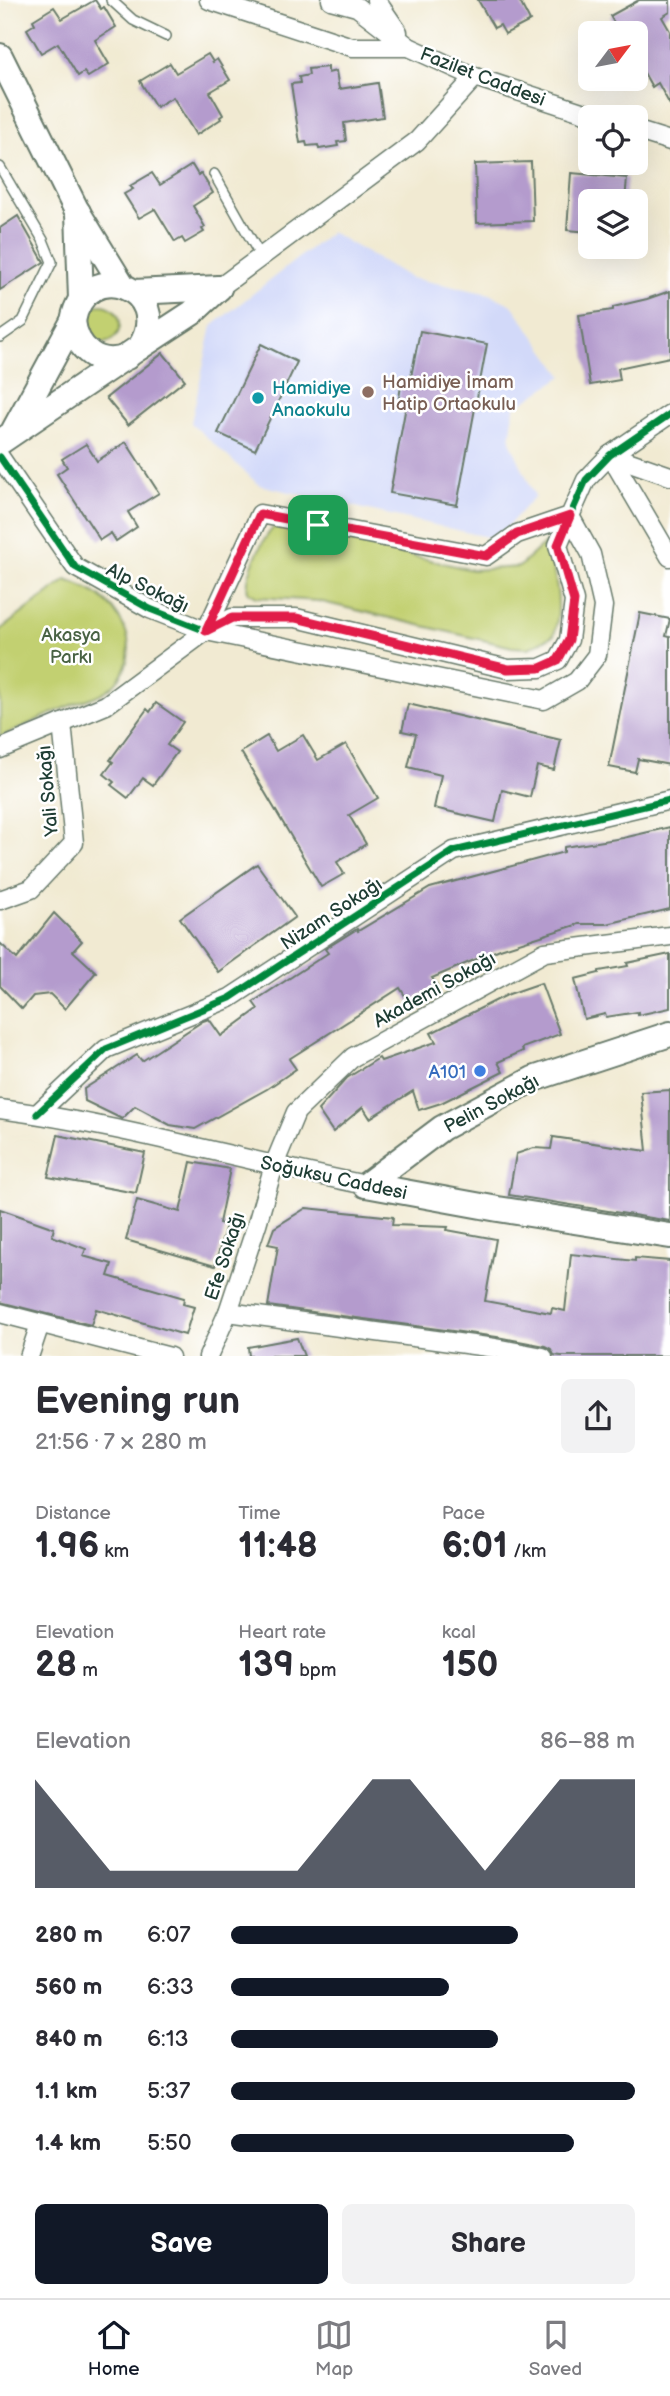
<!DOCTYPE html>
<meta charset="utf-8">
<style>
body{margin:0;font-family:"Balsamiq Sans",sans-serif;background:#f2f2f3;color:#2b2b33;height:100vh;display:flex;flex-direction:column;font-size:26px;white-space:nowrap}
*{box-sizing:border-box;margin:0}
p{font-size:23px;color:#7c7c81}
.icon{flex:none;width:38px;height:38px;fill:none;stroke:currentColor;stroke-width:2;stroke-linecap:round;stroke-linejoin:round}
.map{position:relative;height:1356px;overflow:hidden}
.sheet{display:flex;flex-direction:column;background:#fff;flex:1}
.sheet>*{flex:none}
.needle{width:46px;rotate:58deg}
.fabs{position:absolute;left:578px;top:21px;display:grid;gap:14px}
.fabs a{display:grid;place-items:center;width:70px;height:70px;border-radius:10px;background:#fff;box-shadow:0 7px 28px #0002;font-size:35px}
.pin{position:absolute;display:grid;place-items:center;width:60px;height:60px;color:#fff;margin:-30px;border-radius:14px;box-shadow:0 4px 10px #0006}
.round{display:grid;place-items:center;flex:none;width:74px;height:74px;border-radius:10px;background:#f2f2f3}
.head{display:flex;align-items:center;justify-content:space-between;height:119px;padding:0 35px}
h1{font-size:38px;font-weight:700;line-height:52px}
.metrics{display:grid;grid-template-columns:repeat(3,1fr);gap:10px;height:119px;padding:7px 35px}
.metrics div{display:grid;align-content:center}
.metrics b{font-size:35px;font-weight:700}
.metrics small{font-size:19px;font-weight:400}
.metrics p{font-size:19px}
.chart{height:196px;padding:14px 35px}
.chart p{display:flex;justify-content:space-between}
.chart svg{width:100%;height:126px;margin-top:7px;fill:#111827;opacity:.7}
.cta{display:flex;gap:14px;margin-top:auto;padding:14px 35px}
.cta a{flex:1;height:80px;border-radius:10px;background:#111827;color:#fff;font-size:28px;font-weight:700;line-height:80px;text-align:center}
.cta a+a{background:#f2f2f3;color:#2b2b33}
ul{padding:0 35px;list-style:none;font-size:23px}
li{display:grid;grid-template-columns:112px 84px 1fr;align-items:center;height:52px}
li i{height:18px;border-radius:9px;background:#111827}
.dock{display:flex;justify-content:space-around;align-items:center;height:98px;border-top:2px solid #e1e1e2;background:#fff;font-size:19px;color:#7c7c81}
.dock a{display:grid;justify-items:center;gap:4px}
.dock .on{color:#111827}
.map>svg:first-child{display:block}
.built{fill:#d2d9f9}
.green{fill:#c2d071;stroke:#708652;stroke-width:2}
.building{fill:#b49bcd}
.lines{fill:none;stroke-linecap:round;stroke-linejoin:round}
.lane-casing{stroke:#687a6b;stroke-width:12}
.street-casing{stroke:#687a6b;stroke-width:21}
.secondary-casing{stroke:#687a6b;stroke-width:28}
.lane{stroke:#fff;stroke-width:9}
.street{stroke:#fff;stroke-width:18}
.secondary{stroke:#fff;stroke-width:24}
.cycleway-casing{stroke:#fff;stroke-width:11}
.cycleway{stroke:#00873e;stroke-width:7}
.route-casing{stroke:#fff;stroke-width:14}
.route{stroke:#e11d48;stroke-width:9}
.education-dot{fill:#8d6e63;stroke:#fff;stroke-width:2.5}
.culture-dot{fill:#0f9aa8;stroke:#fff;stroke-width:2.5}
.shop-dot{fill:#3f7fe0;stroke:#fff;stroke-width:2.5}
.labels{text-anchor:middle;stroke-width:5;stroke-linejoin:round;paint-order:stroke}
.street-label{font-size:19px;fill:#1f3d34;stroke:#fff}
.education-label{font-size:19px;fill:#785e54;stroke:#fff;text-anchor:start}
.culture-label{font-size:19px;fill:#0d838f;stroke:#fff;text-anchor:start}
.park-label{font-size:19px;fill:#486243;stroke:#fff}
.shop-label{font-size:19px;fill:#366cbe;stroke:#fff;text-anchor:end}
</style>
<div class="map">
<svg width="670" height="1357" viewBox="0 0 670 1357">
<rect width="100%" height="100%" fill="#fff"/>
<filter id="ink" filterUnits="userSpaceOnUse"><feTurbulence type="fractalNoise" baseFrequency=".0143" numOctaves="2"/><feDisplacementMap in="SourceGraphic" scale="14" xChannelSelector="R" yChannelSelector="G"/><feConvolveMatrix kernelMatrix="1 2 1 2 8 2 1 2 1" color-interpolation-filters="sRGB"/></filter>
<filter id="wash" filterUnits="userSpaceOnUse"><feTurbulence type="fractalNoise" baseFrequency=".00686" numOctaves="4" result="noise"/><feDisplacementMap in="SourceGraphic" scale="28" xChannelSelector="R" yChannelSelector="G"/><feGaussianBlur stdDeviation="1.57" result="paint"/><feColorMatrix in="noise" values="0 0 0 0 0 0 0 0 0 0 0 0 0 0 0 0 0 1.4 0 .05"/><feComposite in="paint" operator="in"/></filter>
<g filter="url(#wash)">
<rect width="100%" height="100%" fill="#f1ead2"/>
<path class="built" d="M331 232 411 278 490 294 512 305 563 376 514 408 510 441 535 496 496 539 259 485 191 423 212 326Z"/>
<g class="green">
<circle cx="101" cy="324" r="19"/>
<path d="M278 524 472 570 519 567 545 543C556 574 563 603 554 635L529 648 512 647 318 601 257 597 248 592C244 576 264 533 278 524Z"/>
<path d="M66 580C91 588 111 600 123 625 136 650 126 682 100 694 89 700 76 702 65 708 43 717 22 727 0 737V630Z"/>
</g>
<g id="blocks">
<g class="building">
<path d="M95 0 101 9 104 7 116 27 95 40 109 64 88 77 84 72 78 76 58 43 41 53 27 29 35 24 33 20 54 7 62 19Z"/>
<path d="M478 0H519L530 21 505 34 500 25 494 28Z"/>
<path d="M639 0H670V12L662 17 670 31V105L658 83 652 87 635 57V33H620L610 16Z"/>
<path d="M208 54 213 62 217 59 230 80 210 92 223 115 220 117 221 119 196 135 173 97 156 107 140 81 170 63 176 73Z"/>
<path d="M328 67V73L336 71 339 89 378 83 383 117 344 123 346 141 337 142 338 146 319 149 318 145 307 146 306 142 300 143 291 84 300 83 299 77 309 75 308 69Z"/>
<path d="M531 162 533 221 477 223 475 164Z"/>
<path d="M192 165 198 175 201 173 213 193 193 206 205 227 202 229 204 232 185 243 182 238 175 242 155 209 139 218 124 194 133 189 130 186 152 173 160 185Z"/>
<path d="M571 173 627 178 625 201H590V232L567 230Z"/>
<path d="M18 216 44 262 0 290V228Z"/>
<path d="M670 291V357L618 368 620 380 590 385 579 315 613 310V307L647 299Z"/>
<path d="M420 331 487 344 457 505 390 493 406 406 398 404 402 380 410 382Z"/>
<path d="M261 344 297 362 255 450 218 433Z"/>
<path d="M163 353 185 380 128 425 106 398Z"/>
<path d="M126 442 159 493 128 512 137 527 116 541 111 533 100 540 57 474 67 467 62 459 86 444 97 461Z"/>
<path d="M640 613 670 619 666 636 670 637V765L638 759 635 772 609 767Z"/>
<path d="M156 703 183 722 167 745 177 752 153 785 143 778 128 798 111 785 114 782 104 774 113 762 110 760 147 709 150 712Z"/>
<path d="M408 704 561 740 554 770 537 766 530 797 502 790 495 822 434 808 441 775 408 767 416 734 402 731Z"/>
<path d="M303 735 318 760 346 744 378 798 349 815 366 844 337 862 344 874 321 887 241 752 267 736 276 751Z"/>
<path d="M670 827V909L607 924H579L500 949 432 978 437 985 409 1002 400 988 289 1059 296 1069 267 1089 195 1129 170 1125 135 1106 122 1119 85 1101 84 1089 137 1055 142 1061 203 1021 209 1019 221 1036 258 1009 253 1002 328 953 325 949 357 929 358 931 430 888 564 852V847L623 838Z"/>
<path d="M257 864 295 917 218 972 180 918Z"/>
<path d="M54 913 82 941 73 951 96 972 65 1009 50 994 33 996 22 1009 0 986V943L17 959Z"/>
<path d="M670 954V1008L638 1015V1012L606 1017 605 1014 584 1019 575 979 599 973V971L628 966 627 963Z"/>
<path d="M541 983 560 1034 522 1048 523 1051 498 1062 503 1072 441 1103 419 1110 413 1091 370 1118 363 1107 333 1132 318 1110 347 1078 379 1058 381 1061 436 1042 431 1033 509 994Z"/>
<path d="M670 1090V1221L509 1195 516 1154 534 1148 551 1149 553 1137 647 1151 641 1092Z"/>
<path d="M58 1135 145 1153 136 1193 48 1177Z"/>
<path d="M191 1162 230 1169 219 1223 226 1225 215 1266 126 1240 137 1200 180 1212Z"/>
<path d="M306 1208 393 1217 392 1225 448 1227 447 1230 496 1239 485 1301 551 1313 552 1308 565 1311 571 1254 635 1261V1258L670 1261V1356H561L554 1355 551 1349 545 1346 497 1337 268 1306 278 1246 268 1244 274 1228Z"/>
<path d="M0 1209 54 1228 52 1236 86 1249 83 1256 112 1264 108 1276 184 1298 183 1304 194 1307 185 1335 96 1309 91 1325 0 1302Z"/>
<path d="M297 1338 304 1356H249L248 1347Z"/>
</g>
</g>
</g>
<g filter="url(#ink)">
<use href="#blocks" fill-opacity="0" stroke="#687a6b" stroke-width="2"/>
<g class="lines">
<g class="lane-casing">
<g id="lane">
<path d="M111 0 133 20 166 36"/>
<path d="M0 167 43 240 52 262 23 321 0 337"/>
<path d="M214 174 261 257"/>
</g>
</g>
<g class="street-casing">
<g id="street">
<path d="M209 0 352 47H409"/>
<path d="M331 0 357 7 409 47 475 77 597 117"/>
<path d="M376 0 398 32"/>
<path d="M635 130 670 141"/>
<path d="M219 288 417 141 475 77"/>
<path d="M610 455 670 557"/>
<path d="M610 455 670 476"/>
<path d="M0 457 75 567 150 609 206 631 260 514 486 556 517 534 570 516 586 480 610 455 670 414"/>
<path d="M206 631 544 700 577 681 597 655 603 606 591 554 570 516"/>
<path d="M0 749 106 705 206 631 232 618H296L508 669 540 668 558 660 569 640 574 601 558 545 570 516"/>
<path d="M0 900 31 889 74 843 62 723"/>
<path d="M0 1109C124 1125 244 1161 366 1185"/>
<path d="M37 1114 106 1049 230 998 454 851 670 800"/>
<path d="M228 1312 495 1348 543 1357"/>
<path d="M0 1313 170 1357"/>
<path d="M29 1357 40 1324"/>
<path d="M208 1357 228 1312 257 1224 274 1165 296 1112 353 1057 545 952 670 936"/>
</g>
</g>
<g class="secondary-casing">
<g id="secondary">
<path d="M0 56 77 211 123 286"/>
<path d="M78 212 81 299"/>
<path d="M134 292 219 288"/>
<path d="M73 321C76 349 99 368 127 357"/>
<path d="M140 347 192 313 219 288"/>
<path d="M0 442 140 347C176 289 85 254 73 321L14 430"/>
<path d="M366 1185 442 1128 533 1079 670 1034"/>
<path d="M366 1185 498 1209 670 1236"/>
</g>
</g>
<use href="#lane" class="lane"/>
<use href="#street" class="street"/>
<use href="#secondary" class="secondary"/>
<g class="cycleway-casing">
<g id="cycleway">
<path d="M0 457 75 567 150 609 206 631 260 514 486 556 517 534 570 516 586 480 610 455 670 414"/>
<path d="M37 1114 106 1049 230 998 454 851 670 800"/>
</g>
</g>
<use href="#cycleway" class="cycleway"/>
</g>
</g>
<g class="lines" filter="url(#ink)">
<g class="route-casing">
<path id="route" d="M260 514 486 556 517 534 570 516 558 545 574 601 569 640 558 660 540 668 508 669 296 618H232L206 631Z"/>
</g>
<use href="#route" class="route"/>
</g>
<circle class="education-dot" cx="368" cy="392" r="7"/>
<circle class="culture-dot" cx="258" cy="398" r="7"/>
<circle class="shop-dot" cx="480" cy="1071" r="7"/>
<g class="labels">
<g class="street-label">
<text transform="translate(483 76) rotate(21)" y="7">Fazilet Caddesi</text>
<text transform="translate(148 587) rotate(26)" y="7">Alp Sokağı</text>
<text transform="translate(47 791) rotate(-95)" y="7">Yali Sokağı</text>
<text transform="translate(331 913) rotate(-33)" y="7">Nizam Sokağı</text>
<text transform="translate(434 989) rotate(-29)" y="7">Akademi Sokağı</text>
<text transform="translate(491 1103) rotate(-28)" y="7">Pelin Sokağı</text>
<text transform="translate(334 1177) rotate(12)" y="7">Soğuksu Caddesi</text>
<text transform="translate(224 1256) rotate(-72)" y="7">Efe Sokağı</text>
</g>
<g class="education-label">
<text x="382" y="388">Hamidiye İmam<tspan x="382" dy="22">Hatip Ortaokulu</tspan></text>
</g>
<g class="culture-label">
<text x="272" y="394">Hamidiye<tspan x="272" dy="22">Anaokulu</tspan></text>
</g>
<g class="park-label">
<text x="71" y="641">Akasya<tspan x="71" dy="22">Parkı</tspan></text>
</g>
<g class="shop-label">
<text x="466" y="1078">A101</text>
</g>
</g>
</svg>
<div class="fabs">
<a><svg class="needle" viewBox="-14 -14 28 28"><path d="M0-13l5 13h-10z" fill="#e53935"/><path d="M0 13l5-13h-10z" fill="#7c7c81"/></svg></a>
<a><svg class="icon" aria-label="locate" viewBox="0 0 24 24"><circle cx="12" cy="12" r="6"/><path d="M12 2v4M12 18v4M2 12h4M18 12h4"/></svg></a>
<a><svg class="icon" aria-label="layers" viewBox="0 0 24 24"><path d="M12 4l9 5-9 5-9-5zM3 14l9 5 9-5"/></svg></a>
</div>
<div class="pin" style="left:318px;top:525px;background:#1e9e55"><svg class="icon" aria-label="arrive" viewBox="0 0 24 24"><path d="M6 21V4h12l-3 4 3 4H6"/></svg></div>
</div>
<section class="sheet">
<div class="head"><div><h1>Evening run</h1><p>21:56 · 7 × 280 m</p></div><a class="round"><svg class="icon" aria-label="share" viewBox="0 0 24 24"><path d="M12 15V3M7 8l5-5 5 5M5 13v7h14v-7"/></svg></a></div>
<div class="metrics">
<div><p>Distance</p><b>1.96<small> km</small></b></div>
<div><p>Time</p><b>11:48</b></div>
<div><p>Pace</p><b>6:01<small> /km</small></b></div>
</div>
<div class="metrics">
<div><p>Elevation</p><b>28<small> m</small></b></div>
<div><p>Heart rate</p><b>139<small> bpm</small></b></div>
<div><p>kcal</p><b>150</b></div>
</div>
<div class="chart"><p><span>Elevation</span>86–88 m</p>
<svg viewBox="0 0 160 44" preserveAspectRatio="none"><path d="M0 44V6L10 22L20 38L30 38L40 38L50 38L60 38L70 38L80 22L90 6L100 6L110 22L120 38L130 22L140 6L150 6L160 6V44z"/></svg>
</div>
<ul>
<li><b>280 m</b>6:07<i style="width:71%"></i></li>
<li><b>560 m</b>6:33<i style="width:54%"></i></li>
<li><b>840 m</b>6:13<i style="width:66%"></i></li>
<li><b>1.1 km</b>5:37<i style="width:100%"></i></li>
<li><b>1.4 km</b>5:50<i style="width:85%"></i></li>
</ul>
<div class="cta"><a>Save</a><a>Share</a></div>
</section>
<nav class="dock">
<a class="on"><svg class="icon" aria-label="home" viewBox="0 0 24 24"><path d="M3 11l9-7 9 7M6 9v11h12V9"/></svg>Home</a>
<a><svg class="icon" aria-label="map" viewBox="0 0 24 24"><path d="M3 6l6-2 6 2 6-2v14l-6 2-6-2-6 2zM9 4v14M15 6v14"/></svg>Map</a>
<a><svg class="icon" aria-label="saved" viewBox="0 0 24 24"><path d="M7 4h10v16l-5-4-5 4z"/></svg>Saved</a>
</nav>
